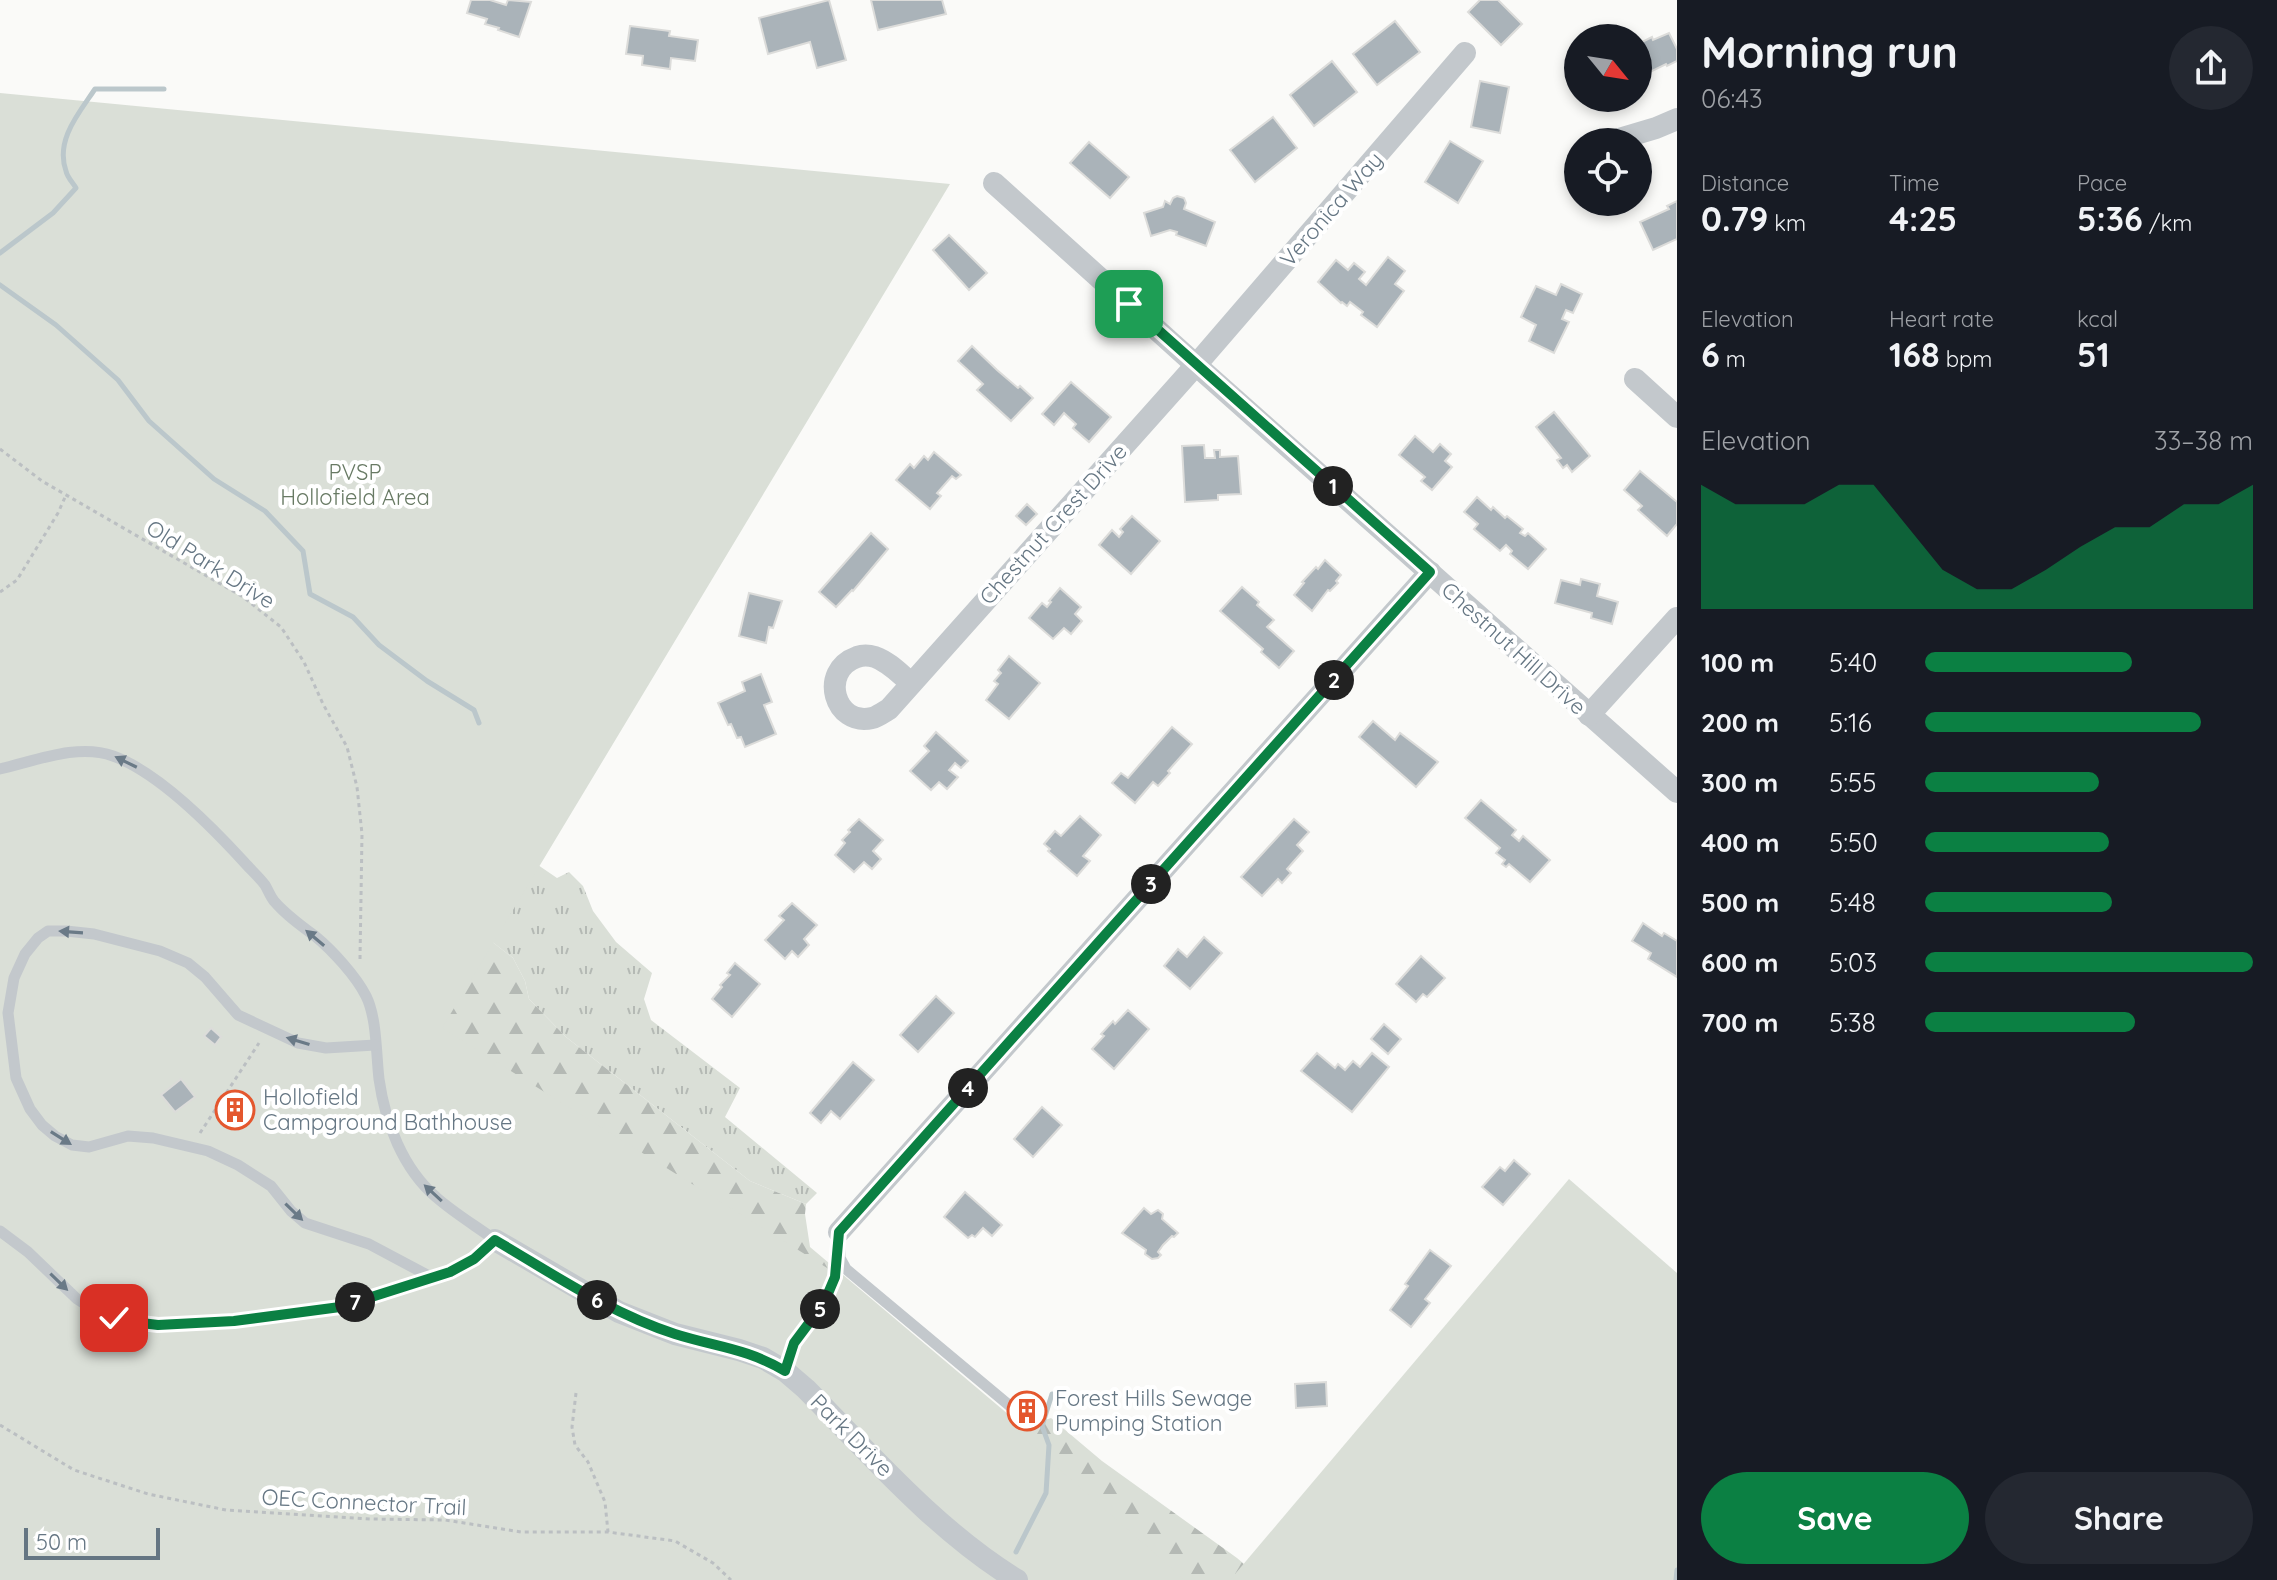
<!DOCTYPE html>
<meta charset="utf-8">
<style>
body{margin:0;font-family:Quicksand,sans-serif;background:#242831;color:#f1f3f6;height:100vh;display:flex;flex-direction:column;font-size:30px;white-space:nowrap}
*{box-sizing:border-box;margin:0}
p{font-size:26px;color:#9ea1a6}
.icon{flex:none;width:44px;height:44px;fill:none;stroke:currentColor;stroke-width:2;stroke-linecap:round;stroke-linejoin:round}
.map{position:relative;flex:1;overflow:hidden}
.panel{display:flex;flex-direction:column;background:#171b24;width:600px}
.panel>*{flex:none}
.needle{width:52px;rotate:120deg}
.tools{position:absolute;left:1564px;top:24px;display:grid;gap:16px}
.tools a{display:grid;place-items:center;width:88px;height:88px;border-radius:50%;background:#171b24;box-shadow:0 4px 12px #0003;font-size:40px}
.scale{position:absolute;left:24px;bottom:20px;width:136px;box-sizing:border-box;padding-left:8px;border:4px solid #657683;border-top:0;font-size:22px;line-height:28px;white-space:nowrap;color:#657683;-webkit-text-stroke:6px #fff;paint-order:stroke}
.pin{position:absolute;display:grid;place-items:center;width:68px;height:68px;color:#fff;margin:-34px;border-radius:16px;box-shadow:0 4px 12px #0006}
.km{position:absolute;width:40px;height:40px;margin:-20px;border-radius:50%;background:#222;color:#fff;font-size:22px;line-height:40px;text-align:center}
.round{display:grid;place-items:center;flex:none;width:84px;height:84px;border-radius:42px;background:#242831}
.headline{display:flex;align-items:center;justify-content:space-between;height:136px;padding:0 24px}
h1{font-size:44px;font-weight:700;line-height:60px}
.metrics{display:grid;grid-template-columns:repeat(3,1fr);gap:12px;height:136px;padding:8px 24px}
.metrics div{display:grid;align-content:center}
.metrics b{font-size:34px;font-weight:700}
.metrics small{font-size:22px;font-weight:400}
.metrics p{font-size:22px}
.chart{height:224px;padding:16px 24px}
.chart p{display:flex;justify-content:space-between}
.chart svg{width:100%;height:144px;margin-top:8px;fill:#0b8043;opacity:.7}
.primary-button{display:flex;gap:16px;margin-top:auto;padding:16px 24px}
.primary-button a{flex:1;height:92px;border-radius:48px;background:#0b8043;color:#fff;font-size:32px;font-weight:700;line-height:92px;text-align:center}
.primary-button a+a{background:#242831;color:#f1f3f6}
ul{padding:0 24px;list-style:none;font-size:26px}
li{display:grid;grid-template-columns:128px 96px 1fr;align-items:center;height:60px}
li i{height:20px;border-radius:10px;background:#0b8043}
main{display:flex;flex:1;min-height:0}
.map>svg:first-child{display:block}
.grass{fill:url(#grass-tufts)}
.forest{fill:url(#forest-firs)}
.park{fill:#dadfd7}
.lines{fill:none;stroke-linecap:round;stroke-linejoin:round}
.stream{stroke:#bbc7cb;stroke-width:5}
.building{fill:#aab3b9;stroke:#dcdcda;stroke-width:2}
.path{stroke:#bbbfc2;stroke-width:3;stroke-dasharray:4 4;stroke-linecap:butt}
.service{stroke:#c3c8cc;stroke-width:11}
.minor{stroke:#c3c8cc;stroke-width:22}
.oneway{fill:#6a7a87}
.route-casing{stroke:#fff;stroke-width:16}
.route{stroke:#0b8043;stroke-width:10}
.labels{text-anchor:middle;stroke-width:8;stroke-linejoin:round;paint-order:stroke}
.street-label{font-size:22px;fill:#657683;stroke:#fff}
.park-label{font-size:22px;fill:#687a64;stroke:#fff}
.poi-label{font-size:22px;fill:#657683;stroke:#fff;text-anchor:start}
</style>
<main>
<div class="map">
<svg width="1677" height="1580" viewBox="0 0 1677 1580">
<defs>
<pattern id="grass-tufts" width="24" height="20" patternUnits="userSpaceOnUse" patternTransform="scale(2)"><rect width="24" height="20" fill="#dadfd7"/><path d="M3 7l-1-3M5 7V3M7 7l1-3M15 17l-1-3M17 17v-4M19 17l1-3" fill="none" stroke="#b4b9b4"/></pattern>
<pattern id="forest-firs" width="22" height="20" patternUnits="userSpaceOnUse" patternTransform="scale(2)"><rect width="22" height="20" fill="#dadfd7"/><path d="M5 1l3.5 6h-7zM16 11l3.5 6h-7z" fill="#b4b9b4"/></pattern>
</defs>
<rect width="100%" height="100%" fill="#fafaf8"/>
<path class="grass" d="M0 498 557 878 569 872 583 886 593 911 616 942 652 973 644 999 651 1020 740 1088 725 1117 817 1193 806 1204 750 1181 566 1037 529 999 525 981 513 958 57 602Z"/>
<path class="forest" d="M0 555 513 958 525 981 529 999 566 1037 750 1181 806 1204 805 1214 810 1247 1015 1420 1031 1425 1051 1418 1102 1461 1237 1558 1263 1580H1092L647 1302Z"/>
<g class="park">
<path d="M0 93 950 184 442 1028 840 1276 1185 1580H0Z"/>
<path d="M1569 1179 1677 1273V1580H1230Z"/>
</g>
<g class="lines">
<g class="stream">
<path d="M0 253 53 213 76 188C73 183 67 177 66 171 55 140 79 113 95 89H164"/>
<path d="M0 285 56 325 118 380 149 421 214 479 265 511 303 551 310 594 353 617 379 645 427 681 474 710 479 723"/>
<path d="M1016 1552 1046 1493 1049 1445 1042 1426 1052 1394"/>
<path d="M1676 1580 1677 1570"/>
</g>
</g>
<g class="building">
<path d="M471 0H490L506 5 508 0 531 2 519 37 498 30 499 28 485 24 487 19 467 13Z"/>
<path d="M829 0 846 60 817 68 810 42 768 54 759 18Z"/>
<path d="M871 0H942L946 14 878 30Z"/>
<path d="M1480 0H1498L1522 24 1501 45 1468 12Z"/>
<path d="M1395 21 1420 52 1377 85 1353 54Z"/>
<path d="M630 26 670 31 669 36 698 40 695 61 671 58 670 69 642 65 643 56 626 54Z"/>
<path d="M1669 33 1677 49V61L1667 66 1666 64 1638 78V44L1652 37 1653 40Z"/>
<path d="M1332 61 1357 92 1314 126 1290 95Z"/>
<path d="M1480 81 1509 87 1500 133 1471 127Z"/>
<path d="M1273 117 1297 148 1255 182 1230 150Z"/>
<path d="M1450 141 1483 161 1458 203 1425 182Z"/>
<path d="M1089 142 1129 177 1110 198 1070 163Z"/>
<path d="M1177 196 1184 198 1186 203 1184 209 1215 222 1206 246 1176 235 1177 232 1170 230 1151 236 1144 213 1163 207 1165 201 1170 204 1173 198Z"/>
<path d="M1677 201V239L1653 250 1640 222 1669 209 1667 206Z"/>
<path d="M949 235 987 273 969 290 933 250Z"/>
<path d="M1388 257 1405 271 1395 284 1404 291 1377 327 1361 315 1363 312 1350 302 1347 306 1342 302 1341 303 1318 282 1336 260 1348 270 1354 263 1365 272 1359 279 1366 285Z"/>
<path d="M1561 284 1582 294 1573 313 1566 310 1562 319 1569 322 1554 353 1529 341 1536 325 1521 317 1536 286 1556 295Z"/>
<path d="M972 346 997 370 1018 388 1020 386 1033 398 1011 421 977 390 983 384 958 361Z"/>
<path d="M1071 382 1111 417 1089 442 1073 428 1076 424 1064 413 1054 425 1042 414Z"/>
<path d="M1554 412 1590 456 1572 472 1567 465 1563 468 1557 460 1561 458 1536 427Z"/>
<path d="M1415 436 1433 452 1440 444 1451 454 1445 461 1452 467 1432 490 1421 481 1425 477 1399 455Z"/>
<path d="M1204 445 1205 458H1215L1214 450H1220V457L1238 456 1241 494 1218 495V500L1185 502 1182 446Z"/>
<path d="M934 452 961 475 956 479 952 476 937 493 941 496 930 509 896 480 910 464 914 468 924 456 928 460Z"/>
<path d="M1640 471 1677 502V524L1667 536 1638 510 1642 506 1624 490Z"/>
<path d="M1477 497 1491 510 1493 507 1505 518 1507 516 1523 529 1520 533 1525 536 1528 533 1546 549 1528 569 1510 554 1512 551 1506 545 1500 551 1474 529 1478 524 1464 512Z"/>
<path d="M1027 504 1037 514 1026 525 1016 516Z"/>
<path d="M1132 516 1160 541 1131 574 1099 545 1112 530 1119 537 1123 532 1120 529Z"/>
<path d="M871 533 888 549 853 591 852 590 836 607 819 592Z"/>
<path d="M1325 560 1341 575 1336 581 1338 583 1330 591 1328 590 1312 611 1294 595 1304 583 1302 582 1316 567 1318 569Z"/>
<path d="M1581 579 1600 584 1597 596 1618 602 1612 624 1591 618 1592 613 1555 603 1561 580 1580 585Z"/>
<path d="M1242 587 1259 602 1257 605 1274 620 1267 627 1294 651 1279 668 1261 652 1263 649 1220 611Z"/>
<path d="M1060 588 1081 607 1075 614 1082 621 1071 634 1064 628 1053 639 1029 618 1042 603 1047 607 1051 602 1049 601Z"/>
<path d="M749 593 782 601 773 628 769 627 766 643 739 636Z"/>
<path d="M1009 656 1040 683 1009 719 986 700 998 684 994 681 1001 673 998 670Z"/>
<path d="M761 674 772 702 764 705 776 734 745 747 741 737 737 738 731 724 728 725 718 703 745 691 742 682Z"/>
<path d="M1373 721 1395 740 1400 733 1438 762 1416 787 1359 737Z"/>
<path d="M1172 727 1192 744 1168 771 1170 773 1158 786 1153 782 1135 803 1112 783 1121 773 1128 778Z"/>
<path d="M936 732 968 761 961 768 955 763 949 770 958 777 947 789 939 782 931 790 910 771 929 751 924 746Z"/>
<path d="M1481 800 1516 830 1512 835 1519 841 1523 836 1550 860 1530 882 1509 864 1506 867 1502 864 1505 860 1496 853 1500 848 1465 818Z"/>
<path d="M1080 816 1101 835 1083 856 1090 861 1077 876 1048 851 1050 849 1044 844 1055 831 1061 836Z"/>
<path d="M859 819 883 840 873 851 881 859 872 869 864 862 854 872 835 855 845 843 842 840 850 832 848 830Z"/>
<path d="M1294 819 1309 832 1297 845 1303 851 1287 869 1291 873 1282 883 1278 879 1262 896 1241 877Z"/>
<path d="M792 903 817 925 804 939 809 945 798 957 792 951 785 959 765 940 784 920 779 916Z"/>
<path d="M1643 923 1662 936 1664 933 1677 941V977L1648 959 1651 953 1632 941Z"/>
<path d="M1204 937 1222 953 1190 989 1164 966 1178 949 1187 957Z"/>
<path d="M1421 956 1445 978 1427 997 1423 994 1416 1002 1396 984Z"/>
<path d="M735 963 760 984 732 1017 712 999 722 987 720 985 730 975 727 973Z"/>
<path d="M936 996 954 1013 918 1052 900 1035Z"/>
<path d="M1128 1010 1149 1029 1114 1069 1092 1049 1104 1036 1101 1034 1113 1021 1115 1024Z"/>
<path d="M1384 1024 1401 1039 1388 1054 1371 1039Z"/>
<path d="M211 1028 221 1037 215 1045 204 1036Z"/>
<path d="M1317 1053 1335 1068 1338 1064 1345 1070 1353 1061 1360 1067 1372 1053 1389 1067 1352 1112 1301 1071Z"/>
<path d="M853 1062 874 1080 840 1119 831 1111 821 1123 810 1113Z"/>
<path d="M181 1079 195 1097 175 1112 161 1095Z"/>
<path d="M232 1091 252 1102 237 1130 217 1118Z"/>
<path d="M1042 1107 1062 1125 1033 1157 1014 1139Z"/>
<path d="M1514 1160 1530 1174 1503 1205 1482 1187 1500 1167 1505 1171Z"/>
<path d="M965 1192 1002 1225 992 1236 983 1228 975 1237 972 1235 968 1238 944 1217Z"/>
<path d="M1144 1208 1151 1214 1158 1210 1163 1214 1162 1219 1178 1233 1174 1237 1172 1236 1163 1245 1158 1252 1161 1255 1158 1258 1152 1259 1145 1254 1146 1250 1122 1233Z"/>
<path d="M1430 1250 1451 1266 1425 1299 1430 1303 1411 1327 1390 1310 1408 1286 1405 1284Z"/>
<path d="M1326 1382 1327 1406 1296 1408 1295 1384Z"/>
<path d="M1029 1401 1036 1408 1025 1420 1018 1414Z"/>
</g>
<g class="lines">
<g class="path">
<path d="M0 449 42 481 243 597 281 627 304 662 323 704 347 747 357 787 362 834 360 959"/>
<path d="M0 592 17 580 58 513 66 495"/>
<path d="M200 1133 259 1043"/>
<path d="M791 1351 794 1343 824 1303 834 1279"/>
<path d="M576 1393 572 1427 575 1445 588 1462 605 1502 608 1532"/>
<path d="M0 1425 74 1470 148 1494 226 1510 371 1519 445 1520 521 1532H608L675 1541 713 1563 731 1580"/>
</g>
<g class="service">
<path d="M0 769C35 761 78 743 113 756 158 772 212 827 244 862 251 870 259 877 265 885 268 890 270 896 274 901 285 914 300 925 315 936 332 950 356 976 366 996 377 1018 376 1054 379 1079 385 1122 403 1169 436 1197 454 1213 476 1226 495 1240L474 1259 450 1272 340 1307 234 1321 158 1325 125 1321 97 1312 77 1299 28 1252 0 1231"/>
<path d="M375 1045 326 1048 298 1043 238 1015 205 977 188 963 160 951 94 934 66 931H48L38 938 25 954 14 978 8 1013 16 1078 30 1109 42 1125 55 1136 72 1145 89 1147 128 1136 153 1138 208 1151 238 1165 271 1186 291 1211 305 1223 369 1244 431 1277"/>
<path d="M839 1232 840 1258 846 1269 1010 1406"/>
</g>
<g class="minor">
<path d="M1619 139 1656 128 1677 119"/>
<path d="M994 183 1196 365 1677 792"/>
<path d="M1635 379 1677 417"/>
<path d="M911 683C900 674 889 662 875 657 868 655 863 655 857 657 818 671 835 727 872 718 877 717 884 712 889 709L1196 365 1465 53"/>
<path d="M1589 715 1677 618"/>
<path d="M839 1232 1430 572"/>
<path d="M495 1240 619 1312 675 1334 739 1350 763 1358 785 1371 806 1389C871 1455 938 1532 1017 1580"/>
</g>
</g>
<defs><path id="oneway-solid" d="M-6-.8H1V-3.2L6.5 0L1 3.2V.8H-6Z" transform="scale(2)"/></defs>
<g class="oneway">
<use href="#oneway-solid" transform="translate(126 762) rotate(-154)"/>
<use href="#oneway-solid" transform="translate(71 932) rotate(-176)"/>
<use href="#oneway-solid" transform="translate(315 938) rotate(-140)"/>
<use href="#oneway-solid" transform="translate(298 1041) rotate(-163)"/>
<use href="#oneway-solid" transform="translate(61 1138) rotate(32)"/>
<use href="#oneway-solid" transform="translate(433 1193) rotate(-137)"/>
<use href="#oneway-solid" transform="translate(294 1212) rotate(44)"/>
<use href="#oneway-solid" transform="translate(59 1282) rotate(44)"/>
</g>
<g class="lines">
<g class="route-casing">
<path id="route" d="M114 1318 125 1321 158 1325 234 1321 340 1307 450 1272 474 1259 495 1240C553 1274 610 1313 675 1334 716 1347 746 1348 785 1371L794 1343 824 1303 835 1277 839 1232 1430 572 1129 304"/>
</g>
<use href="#route" class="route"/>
</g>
<defs>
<g id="building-ring" transform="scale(2)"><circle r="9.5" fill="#fff" stroke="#e4572e" stroke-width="1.5"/><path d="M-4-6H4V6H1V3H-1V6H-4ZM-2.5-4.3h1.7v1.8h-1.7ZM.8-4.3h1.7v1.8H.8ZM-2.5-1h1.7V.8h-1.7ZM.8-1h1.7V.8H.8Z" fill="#e4572e"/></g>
</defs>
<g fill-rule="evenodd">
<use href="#building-ring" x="235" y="1110"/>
<use href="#building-ring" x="1027" y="1411"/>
</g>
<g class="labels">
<g class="street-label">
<text transform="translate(1331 209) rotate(-49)" y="8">Veronica Way</text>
<text transform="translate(1053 524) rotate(-48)" y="8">Chestnut Crest Drive</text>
<text transform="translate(211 564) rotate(32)" y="8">Old Park Drive</text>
<text transform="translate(1514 648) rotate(42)" y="8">Chestnut Hill Drive</text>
<text transform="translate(852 1435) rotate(45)" y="8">Park Drive</text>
<text transform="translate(364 1502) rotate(3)" y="8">OEC Connector Trail</text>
</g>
<g class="park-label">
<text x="355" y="480">PVSP<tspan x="355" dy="25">Hollofield Area</tspan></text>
</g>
<g class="poi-label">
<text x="263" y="1105">Hollofield<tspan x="263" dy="25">Campground Bathhouse</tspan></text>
<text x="1055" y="1406">Forest Hills Sewage<tspan x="1055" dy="25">Pumping Station</tspan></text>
</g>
</g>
</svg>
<div class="tools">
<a><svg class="needle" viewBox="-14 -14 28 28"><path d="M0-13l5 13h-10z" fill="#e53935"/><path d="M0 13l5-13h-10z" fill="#9ea1a6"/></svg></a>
<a><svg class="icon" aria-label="locate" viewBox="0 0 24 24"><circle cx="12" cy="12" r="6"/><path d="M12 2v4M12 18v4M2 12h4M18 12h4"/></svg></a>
</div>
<div class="scale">50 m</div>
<div class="pin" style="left:1129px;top:304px;background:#1e9e55"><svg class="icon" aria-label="arrive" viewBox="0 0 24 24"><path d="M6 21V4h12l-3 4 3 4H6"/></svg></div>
<div class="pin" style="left:114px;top:1318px;background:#d93025"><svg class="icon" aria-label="check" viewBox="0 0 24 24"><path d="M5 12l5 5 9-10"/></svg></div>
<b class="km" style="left:1333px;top:486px">1</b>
<b class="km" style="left:1334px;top:680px">2</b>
<b class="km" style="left:1151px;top:884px">3</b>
<b class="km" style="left:968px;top:1088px">4</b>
<b class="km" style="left:820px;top:1309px">5</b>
<b class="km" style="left:597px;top:1300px">6</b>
<b class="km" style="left:355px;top:1302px">7</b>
</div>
<section class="panel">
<div class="headline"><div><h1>Morning run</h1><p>06:43</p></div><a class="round"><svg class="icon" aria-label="share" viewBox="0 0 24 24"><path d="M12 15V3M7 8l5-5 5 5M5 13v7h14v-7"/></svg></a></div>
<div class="metrics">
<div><p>Distance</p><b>0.79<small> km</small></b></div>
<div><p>Time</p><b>4:25</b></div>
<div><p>Pace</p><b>5:36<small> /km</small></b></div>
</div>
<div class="metrics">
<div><p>Elevation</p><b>6<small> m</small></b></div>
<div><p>Heart rate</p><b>168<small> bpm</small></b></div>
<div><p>kcal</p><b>51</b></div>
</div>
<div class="chart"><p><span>Elevation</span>33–38 m</p>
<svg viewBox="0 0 160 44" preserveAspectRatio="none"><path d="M0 44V6L10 12L20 12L30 12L40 6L50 6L60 19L70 32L80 38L90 38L100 32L110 25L120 19L130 19L140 12L150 12L160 6V44z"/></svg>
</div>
<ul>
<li><b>100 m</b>5:40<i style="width:63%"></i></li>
<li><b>200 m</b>5:16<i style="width:84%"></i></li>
<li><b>300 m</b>5:55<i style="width:53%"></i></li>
<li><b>400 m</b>5:50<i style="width:56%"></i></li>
<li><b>500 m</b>5:48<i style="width:57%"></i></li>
<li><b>600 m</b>5:03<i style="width:100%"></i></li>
<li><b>700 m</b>5:38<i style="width:64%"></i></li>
</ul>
<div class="primary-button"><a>Save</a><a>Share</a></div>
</section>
</main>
